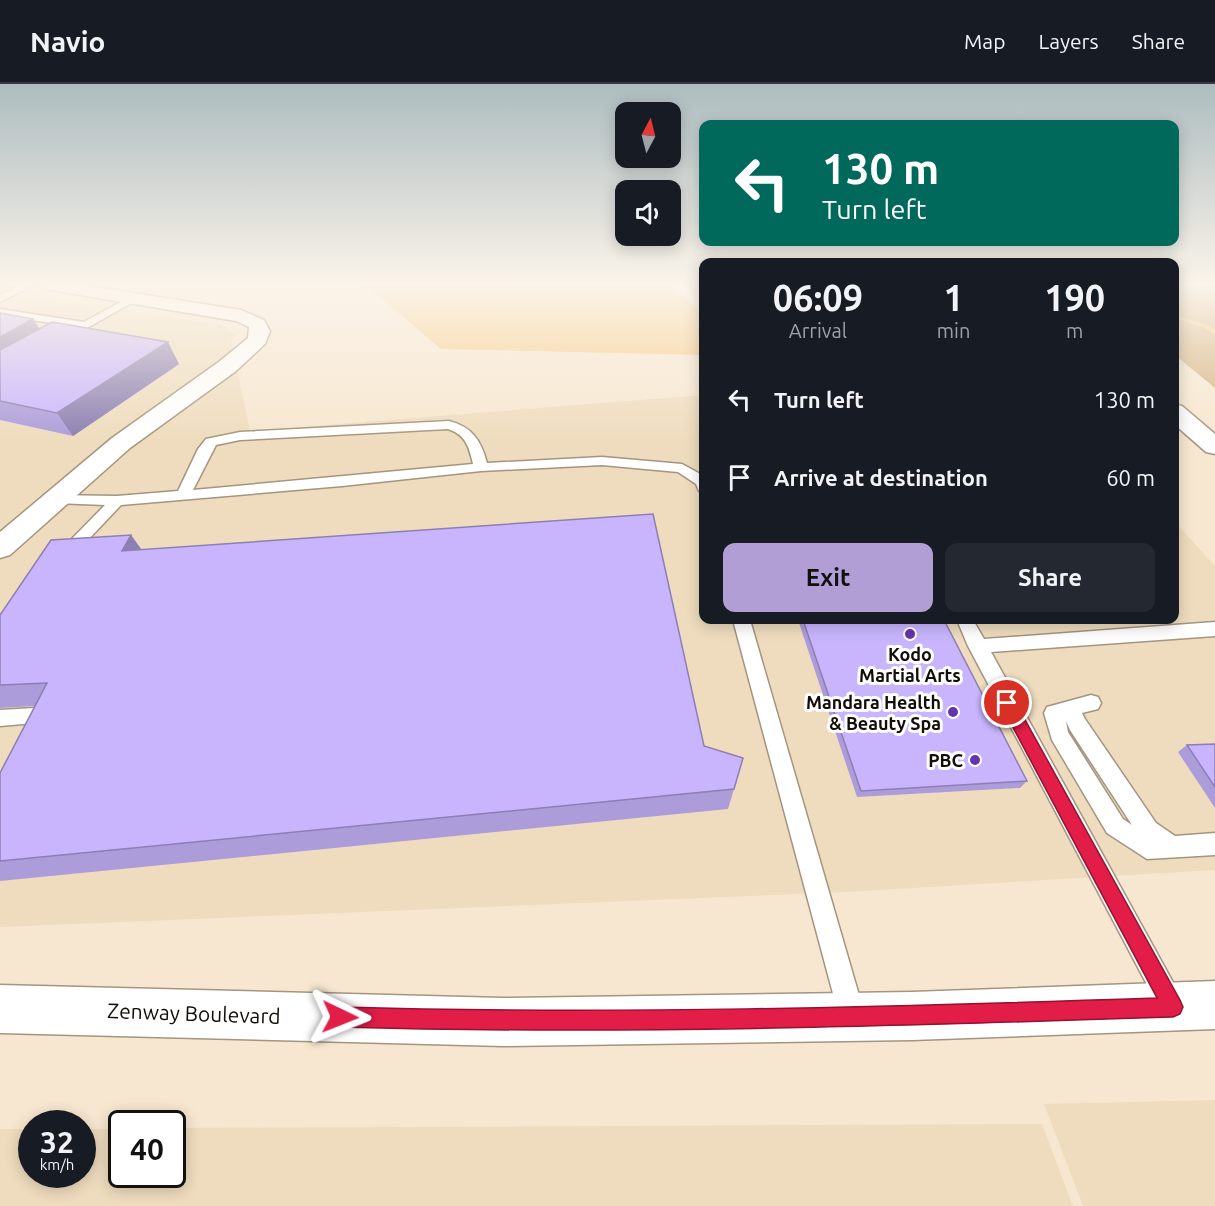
<!DOCTYPE html>
<style>
body{margin:0;font-family:Ubuntu,sans-serif;background:#242831;color:#f1f3f6;height:100vh;display:flex;flex-direction:column;font-size:22px;white-space:nowrap}
*{box-sizing:border-box;margin:0}
p{font-size:20px;color:#9ea1a6}
.icon{flex:none;width:33px;height:33px;fill:none;stroke:currentColor;stroke-width:2;stroke-linecap:round;stroke-linejoin:round}
.map{position:relative;flex:1;overflow:hidden}
.panel{position:absolute;left:699px;top:174px;width:480px;height:366px;display:flex;flex-direction:column;background:#171b24;border-radius:12px;box-shadow:0 3px 15px #0003}
.panel>*{flex:none}
.banner{position:absolute;left:699px;top:36px;width:480px;height:126px;border-radius:12px;box-shadow:0 3px 15px #0003;background:#00695c;color:#fff;overflow:hidden}
.needle{width:39px;rotate:7deg}
.controls{position:absolute;left:615px;top:18px;display:grid;gap:12px}
.controls a{display:grid;place-items:center;width:66px;height:66px;border-radius:12px;background:#171b24;box-shadow:0 3px 15px #0003;font-size:30px}
.speed{position:absolute;left:18px;top:1026px;display:flex;gap:12px;font-size:30px;font-weight:700;text-align:center}
.speed>*{display:grid;place-content:center;width:78px;height:78px;border-radius:50%;background:#171b24;box-shadow:0 3px 15px #0003;line-height:1}
.speed small{font-size:15px;font-weight:400}
.speed .limit{border:3px solid #111;border-radius:9px;background:#fff;color:#111}
.pin{position:absolute;display:grid;place-items:center;width:51px;height:51px;color:#fff;margin:-26px;border:3px solid #fff;border-radius:50%;box-shadow:0 2px 6px #0007}
.me{position:absolute;width:66px;margin:-33px;rotate:92deg;stroke-linejoin:round;filter:drop-shadow(0 0 4px #0008)}
.turn{display:flex;align-items:center;gap:21px;height:126px;padding:0 24px;font-size:27px}
.turn .icon{width:78px;height:78px;stroke-width:2.5}
.turn b{display:block;font-size:42px;line-height:51px}
.eta{display:flex;justify-content:space-evenly;align-items:center;height:102px;text-align:center}
.eta b{font-size:36px;font-weight:700;line-height:42px}
.cta{display:flex;gap:12px;margin-top:auto;padding:12px 24px}
.cta a{flex:1;height:69px;border-radius:12px;background:#b19ed5;color:#111;font-size:24px;font-weight:700;line-height:69px;text-align:center}
.cta a+a{background:#242831;color:#f1f3f6}
ul{padding:0;list-style:none}
li{display:flex;align-items:center;gap:18px;height:78px;padding:0 24px}
li div{flex:1}
li b{display:block;font-size:22px}
li em{font-style:normal}
header{display:flex;align-items:center;gap:36px;box-sizing:border-box;height:84px;padding:0 30px;background:#171b24;border-bottom:2px solid #363941}
header strong{font-size:28px}
nav{display:flex;gap:33px;margin-inline-start:auto;font-size:21px}
.map>svg:first-child{display:block}
.built{fill:#efdcbe}
.green{fill:#d3b17e}
.water{fill:#f6c881}
.lines{fill:none;stroke-linecap:round;stroke-linejoin:round}
.stream{fill:#f6c881;fill-rule:evenodd}
.lane-casing{stroke:#a3957f;stroke-width:3}
.street-casing{stroke:#a3957f;stroke-width:3}
.secondary-casing{stroke:#a3957f;stroke-width:3}
.primary-casing{stroke:#a3957f;stroke-width:3}
.lane{fill:#fff;fill-rule:evenodd}
.street{fill:#fff;fill-rule:evenodd}
.secondary{fill:#fff;fill-rule:evenodd}
.primary{fill:#fff;fill-rule:evenodd}
.wall{fill:#ac9cda}
.shaded-wall{fill:#8c7fb2}
.building{fill:#c8b5fe;stroke:#8c7fb2;stroke-width:1.5}
.route{fill:#e11d48;stroke:#92132f;stroke-width:1.5}
.poi-dot{fill:#6335ac;stroke:#fff;stroke-width:2}
.labels{text-anchor:middle;dominant-baseline:central;stroke-width:6;stroke-linejoin:round;paint-order:stroke}
.poi-label{font-size:18px;font-weight:bold;fill:#120d06;stroke:#fff;text-anchor:end}
.near-street-label{font-size:21px;fill:#120d06;stroke:#fff}
</style>
<header>
<strong>Navio</strong>
<nav><a>Map</a><a>Layers</a><a>Share</a></nav>
</header>
<div class="map">
<svg width="1215" height="1122" viewBox="0 0 1215 1122">
<rect width="100%" height="100%" fill="#f7e7d0"/>
<g class="built">
<path d="M 0,201 L 63,201 L 39,213 L 222,241 L 236,252 L 231,256 L 250,347 L 703,311 L 704,536 L 1174,536 L 1175,438 L 1215,482 L 1215,786 L 846,808 L 0,843 Z"/>
<path d="M 1215,1016 L 1215,1122 L 1083,1122 L 1044,1020 Z"/>
<path d="M 1042,1040 L 1073,1122 L 0,1122 L 0,1045 L 31,1045 L 32,1090 L 82,1090 L 83,1045 L 121,1045 L 122,1090 L 172,1090 L 173,1044 Z"/>
</g>
<path class="green" d="M 1174,201 L 1215,201 L 1215,304 L 1175,271 Z"/>
<path class="water" d="M 347,201 L 670,201 L 703,230 L 703,271 L 441,265 L 369,204 Z"/>
<g class="lines">
<path class="stream" d="M 1174,231 L 1207,241 L 1215,246 L 1215,251 L 1203,243 L 1174,234 Z"/>
<g class="lane-casing">
<g id="lane">
<path d="M 21,201 L 34,201 L 0,218 L 0,211 Z"/>
<path d="M 133,211 L 138,214 L 137,216 L 62,258 L 56,255 L 58,253 L 76,243 L 0,231 L 0,225 L 84,238 Z"/>
<path d="M 449,337 C 472,343 481,356 487,379 L 602,373 L 682,380 L 704,392 L 704,408 L 699,407 L 696,400 L 678,388 L 602,381 L 481,387 L 342,402 L 121,421 L 70,475 L 58,475 L 56,471 L 105,421 L 55,419 L 50,417 L 48,414 L 50,411 L 117,412 L 178,407 L 198,365 L 206,355 L 240,348 ZM 448,345 C 466,351 469,363 473,380 L 193,406 L 216,361 L 240,356 Z"/>
<path d="M 733,536 L 750,536 L 865,932 L 861,941 L 852,945 L 843,941 L 839,932 Z"/>
<path d="M 957,536 L 973,536 L 984,555 L 1215,538 L 1215,552 L 991,568 L 1180,911 L 1184,920 L 1180,929 L 1171,933 L 1162,929 L 968,562 Z"/>
<path d="M 1091,611 L 1098,613 L 1101,619 L 1098,625 L 1082,629 L 1085,635 L 1156,739 L 1175,752 L 1215,749 L 1215,771 L 1147,775 L 1107,749 L 1052,656 L 1044,629 L 1047,623 ZM 1066,637 L 1070,646 L 1132,741 L 1123,735 L 1068,648 Z"/>
<path d="M 52,623 L 59,625 L 62,631 L 59,637 L 0,642 L 0,626 Z"/>
</g>
</g>
<g class="street-casing">
<path id="street" d="M 41,201 L 83,201 L 241,226 L 264,236 L 270,247 L 265,260 L 236,287 L 130,364 L 10,471 L 0,474 L 0,448 L 112,354 L 220,277 L 248,254 L 249,243 L 236,237 L 44,205 Z"/>
</g>
<g class="secondary-casing">
<path id="secondary" d="M 1215,897 L 1215,945 L 912,956 L 503,962 L 0,949 L 0,901 L 503,914 L 912,908 Z"/>
</g>
<g class="primary-casing">
<path id="primary" d="M 1174,320 L 1182,322 L 1215,350 L 1215,370 L 1206,368 L 1174,340 Z"/>
</g>
<use href="#lane" class="lane"/>
<use href="#street" class="street"/>
<use href="#secondary" class="secondary"/>
<use href="#primary" class="primary"/>
</g>
<g class="wall">
<path d="M 0,229 L 33,235 L 40,245 L 179,280 L 73,352 L 0,336 Z"/>
<path d="M 131,451 L 142,466 L 704,662 L 734,705 L 728,725 L 0,797 L 0,689 L 35,622 L 0,624 L 0,531 Z"/>
<path d="M 798,536 L 944,536 L 1027,697 L 1020,704 L 857,713 Z"/>
<path d="M 1215,660 L 1215,724 L 1178,668 L 1187,661 Z"/>
</g>
<g class="shaded-wall">
<path d="M 33,235 L 47,256 L 0,282 L 0,253 Z"/>
<path d="M 168,258 L 179,280 L 73,352 L 57,329 Z"/>
<path d="M 131,451 L 147,474 L 122,467 Z"/>
</g>
<g class="building">
<path d="M 0,229 L 33,235 L 0,253 Z"/>
<path d="M 52,238 L 168,258 L 57,329 L 0,317 L 0,266 Z"/>
<path d="M 653,430 L 704,662 L 743,674 L 734,705 L 0,777 L 0,689 L 47,599 L 0,601 L 0,531 L 51,456 L 131,451 L 122,467 Z"/>
<path d="M 803,536 L 944,536 L 1027,697 L 861,707 Z"/>
<path d="M 1215,660 L 1215,703 L 1187,661 Z"/>
</g>
<linearGradient id="sky" x2="0" y2="1"><stop stop-color="#adbcbf"/><stop offset="0.56" stop-color="#fbf4ea"/><stop offset="1" stop-color="#fbf4ea" stop-opacity="0"/></linearGradient>
<rect width="1215" height="358" fill="url(#sky)"/>
<path class="route" d="M 1007,613 L 1013,614 L 1180,916 L 1183,923 L 1180,930 L 1173,933 C 895,942 618,951 340,943 L 333,940 L 330,933 L 333,926 L 340,923 C 612,931 885,923 1157,914 L 1000,619 L 1002,614 Z"/>
<g class="poi-dot">
<circle cx="910" cy="550" r="6"/>
<circle cx="953" cy="628" r="6"/>
<circle cx="975" cy="676" r="6"/>
</g>
<g class="labels">
<g class="poi-label">
<text x="910" y="570" text-anchor="middle">Kodo<tspan x="910" dy="21">Martial Arts</tspan></text>
<text x="941" y="618">Mandara Health<tspan x="941" dy="21">&amp; Beauty Spa</tspan></text>
<text x="963" y="676">PBC</text>
</g>
<g class="near-street-label">
<text transform="translate(194 929) rotate(2)">Zenway Boulevard</text>
</g>
</g>
</svg>
<div class="controls">
<a><svg class="needle" viewBox="-14 -14 28 28"><path d="M0-13l5 13h-10z" fill="#e53935"/><path d="M0 13l5-13h-10z" fill="#9ea1a6"/></svg></a>
<a><svg class="icon" aria-label="sound" viewBox="0 0 24 24"><path d="M4 9h4l5-4v14l-5-4H4zM17 9q2 3 0 6"/></svg></a>
</div>
<div class="speed"><div>32<small>km/h</small></div><div class="limit">40</div></div>
<div class="pin" style="left:1007px;top:619px;background:#d93025"><svg class="icon" aria-label="arrive" viewBox="0 0 24 24"><path d="M6 21V4h12l-3 4 3 4H6"/></svg></div>
<svg class="me" style="left:340px;top:933px" viewBox="-20 -20 40 40"><path d="M0-17L14 15 0 8-14 15z" fill="#e11d48" stroke="#fff" stroke-width="4"/></svg>
<div class="banner">
<div class="turn"><svg class="icon" aria-label="left" viewBox="0 0 24 24"><path d="M17 20v-9H6M10 6l-5 5 5 5"/></svg><div><b>130 m</b>Turn left</div></div>
</div>
<section class="panel">
<div class="eta">
<div><b>06:09</b><p>Arrival</p></div>
<div><b>1</b><p>min</p></div>
<div><b>190</b><p>m</p></div>
</div>
<ul>
<li><svg class="icon" aria-label="left" viewBox="0 0 24 24"><path d="M17 20v-9H6M10 6l-5 5 5 5"/></svg><div><b>Turn left</b></div><em>130 m</em></li>
<li><svg class="icon" aria-label="arrive" viewBox="0 0 24 24"><path d="M6 21V4h12l-3 4 3 4H6"/></svg><div><b>Arrive at destination</b></div><em>60 m</em></li>
</ul>
<div class="cta"><a>Exit</a><a>Share</a></div>
</section>
</div>
